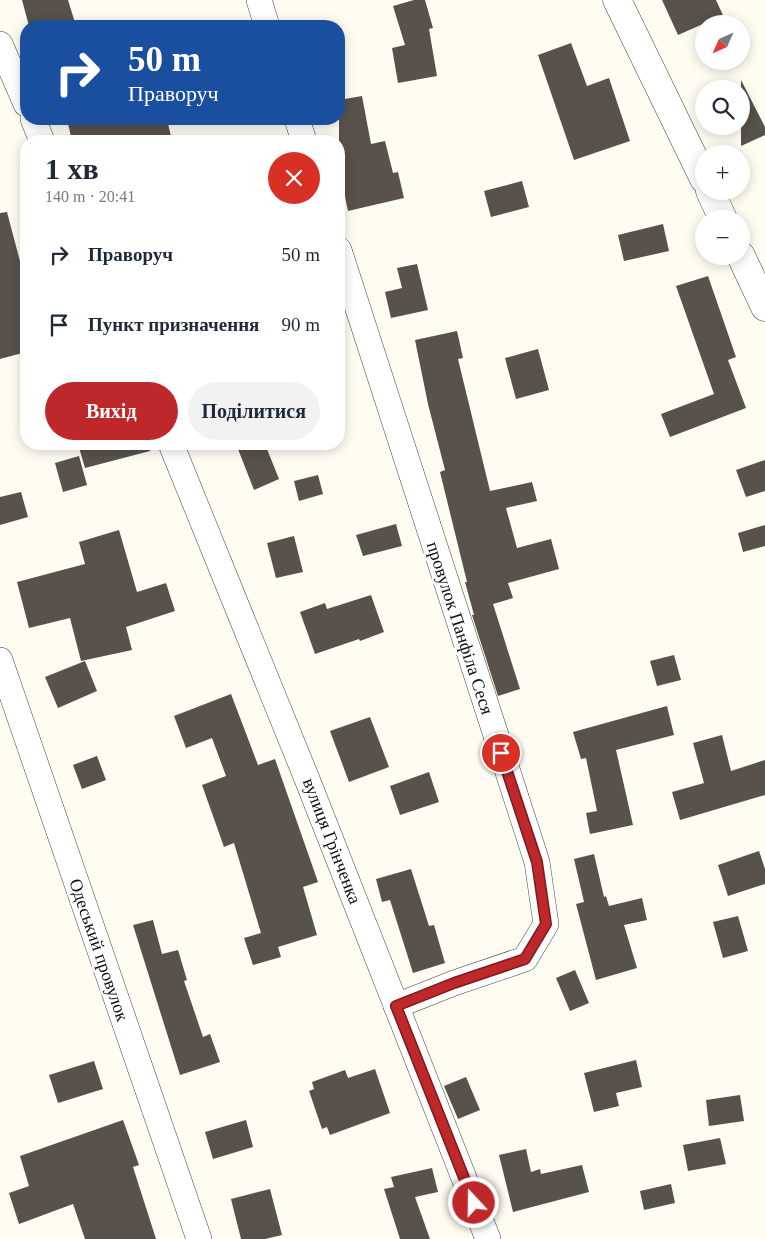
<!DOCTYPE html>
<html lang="uk">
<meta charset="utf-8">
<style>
body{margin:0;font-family:Georgia,serif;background:#f2f2f3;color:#1f2937;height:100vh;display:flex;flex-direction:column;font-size:19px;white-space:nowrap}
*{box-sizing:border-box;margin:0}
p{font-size:16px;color:#747a83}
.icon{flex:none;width:28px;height:28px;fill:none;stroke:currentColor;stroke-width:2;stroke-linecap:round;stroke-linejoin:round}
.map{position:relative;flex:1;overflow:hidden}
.drawer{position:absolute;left:20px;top:135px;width:325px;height:315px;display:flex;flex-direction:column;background:#fff;border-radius:20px;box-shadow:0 2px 12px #0003}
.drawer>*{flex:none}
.hud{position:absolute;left:20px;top:20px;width:325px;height:105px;border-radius:20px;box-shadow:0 2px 12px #0003;background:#1a4fa0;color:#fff;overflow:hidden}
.needle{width:32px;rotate:225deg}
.tools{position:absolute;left:695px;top:15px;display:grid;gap:10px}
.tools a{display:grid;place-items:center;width:55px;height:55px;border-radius:50%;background:#fff;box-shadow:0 2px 12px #0003;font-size:25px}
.pin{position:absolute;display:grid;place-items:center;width:42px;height:42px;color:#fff;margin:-21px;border:2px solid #fff;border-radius:50%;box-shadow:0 1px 5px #0007}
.me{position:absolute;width:55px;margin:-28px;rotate:339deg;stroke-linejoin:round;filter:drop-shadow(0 0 4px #0008)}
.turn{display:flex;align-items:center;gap:18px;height:105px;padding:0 25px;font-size:22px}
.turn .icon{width:65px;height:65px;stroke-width:2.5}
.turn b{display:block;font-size:35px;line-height:42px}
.round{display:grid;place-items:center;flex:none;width:52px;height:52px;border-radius:26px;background:#f2f2f3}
.head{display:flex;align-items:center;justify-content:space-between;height:85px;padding:0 25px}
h1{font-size:30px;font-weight:600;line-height:38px}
.primary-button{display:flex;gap:10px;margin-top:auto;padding:10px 25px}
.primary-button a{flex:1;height:58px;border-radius:30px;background:#be282b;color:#fff;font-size:20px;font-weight:600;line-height:58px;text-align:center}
.primary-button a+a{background:#f2f2f3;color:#1f2937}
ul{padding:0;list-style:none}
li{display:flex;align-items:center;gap:15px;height:70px;padding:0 25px}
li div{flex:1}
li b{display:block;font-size:19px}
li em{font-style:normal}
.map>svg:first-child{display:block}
.building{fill:#58514c}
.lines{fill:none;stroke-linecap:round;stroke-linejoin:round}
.minor-casing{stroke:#424242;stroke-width:26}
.tertiary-casing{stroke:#424242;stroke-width:29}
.minor{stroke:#fff;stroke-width:25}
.tertiary{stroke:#fff;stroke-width:28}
.route-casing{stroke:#7c1a1c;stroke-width:12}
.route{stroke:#be282b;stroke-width:9}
.labels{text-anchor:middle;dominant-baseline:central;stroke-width:5;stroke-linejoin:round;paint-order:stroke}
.street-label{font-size:18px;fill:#0f0f0f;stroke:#fff}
</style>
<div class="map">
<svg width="765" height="1239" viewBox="0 0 765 1239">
<rect width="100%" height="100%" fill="#fffdf2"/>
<g class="building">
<path d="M 22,0 L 68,0 L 76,26 L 29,26 Z"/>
<path d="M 414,0 L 425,0 L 433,28 L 429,29 L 437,76 L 398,83 L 392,48 L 405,45 L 393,6 Z"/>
<path d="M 662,0 L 716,0 L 727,24 L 703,24 L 678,35 Z"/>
<path d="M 571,43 L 587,86 L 609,78 L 630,141 L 574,160 L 538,55 Z"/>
<path d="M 741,80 L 765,127 L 765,135 L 741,146 Z"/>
<path d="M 362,96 L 371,144 L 385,141 L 393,173 L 398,172 L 404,198 L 348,211 L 339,167 L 339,100 Z"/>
<path d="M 67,119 L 167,119 L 172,141 L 72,141 Z"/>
<path d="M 522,181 L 529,207 L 491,217 L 484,191 Z"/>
<path d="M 7,212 L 26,284 L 26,352 L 0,359 L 0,213 Z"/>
<path d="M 663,224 L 669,251 L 624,261 L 618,235 Z"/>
<path d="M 417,264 L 428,310 L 391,318 L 385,292 L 402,288 L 397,268 Z"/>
<path d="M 708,276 L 736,357 L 728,360 L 746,408 L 670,437 L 661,414 L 714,394 L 676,286 Z"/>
<path d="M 457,331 L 463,358 L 458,359 L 490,491 L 532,482 L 537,501 L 506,508 L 517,548 L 551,539 L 559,569 L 508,583 L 513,598 L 493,604 L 520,689 L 498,696 L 472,615 L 474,615 L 465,582 L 467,582 L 440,472 L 445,470 L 428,404 L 415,340 Z"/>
<path d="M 538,349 L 549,390 L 516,399 L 505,358 Z"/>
<path d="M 78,444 L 149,444 L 150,451 L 85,468 Z"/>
<path d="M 236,444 L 265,444 L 279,479 L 254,490 Z"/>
<path d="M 79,456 L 87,485 L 63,492 L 55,463 Z"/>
<path d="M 765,460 L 765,491 L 746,497 L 736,470 Z"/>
<path d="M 318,475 L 323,494 L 299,501 L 294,481 Z"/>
<path d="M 21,492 L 28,517 L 0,525 L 0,497 Z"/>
<path d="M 396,524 L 402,546 L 363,556 L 356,535 Z"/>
<path d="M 765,525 L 765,546 L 743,552 L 738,533 Z"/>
<path d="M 119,530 L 137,592 L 166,583 L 175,611 L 126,627 L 132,650 L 81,661 L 70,618 L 29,628 L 17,582 L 85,564 L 79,542 Z"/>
<path d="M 294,536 L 303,572 L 276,578 L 267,543 Z"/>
<path d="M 371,595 L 384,632 L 360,641 L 359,639 L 315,654 L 300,612 L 325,603 L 327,609 Z"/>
<path d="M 674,655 L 681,680 L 657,686 L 650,661 Z"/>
<path d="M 85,661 L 97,691 L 58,708 L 45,677 Z"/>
<path d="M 231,694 L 258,765 L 275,759 L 318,882 L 303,887 L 317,935 L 278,947 L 281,957 L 253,965 L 244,938 L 261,933 L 234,843 L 224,847 L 202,785 L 226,776 L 212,738 L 186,748 L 174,716 Z"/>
<path d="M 667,706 L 674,735 L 616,750 L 633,825 L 590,834 L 586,813 L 597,811 L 586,758 L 581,759 L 573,732 Z"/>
<path d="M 370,717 L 389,767 L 349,782 L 330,731 Z"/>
<path d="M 722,735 L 731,771 L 765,760 L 765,795 L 680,820 L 672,792 L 704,783 L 693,743 Z"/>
<path d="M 97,756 L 106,780 L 82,789 L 73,765 Z"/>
<path d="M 429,772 L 439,802 L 400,815 L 390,786 Z"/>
<path d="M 759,851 L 765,869 L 765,884 L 728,896 L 718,865 Z"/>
<path d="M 594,854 L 604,897 L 606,896 L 609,906 L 642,898 L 647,920 L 624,925 L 637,968 L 596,980 L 576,904 L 584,902 L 574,859 Z"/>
<path d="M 411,869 L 429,926 L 434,925 L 445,963 L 413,973 L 390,900 L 382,902 L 376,879 Z"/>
<path d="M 738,916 L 748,951 L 723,958 L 713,922 Z"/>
<path d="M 153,920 L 162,954 L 178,950 L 187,980 L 184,981 L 203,1037 L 210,1034 L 220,1062 L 180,1075 L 133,925 Z"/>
<path d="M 575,970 L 589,1003 L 570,1011 L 556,978 Z"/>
<path d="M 636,1060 L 642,1087 L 616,1093 L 619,1106 L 594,1112 L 584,1073 Z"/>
<path d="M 94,1061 L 103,1089 L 58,1103 L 49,1075 Z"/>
<path d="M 375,1069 L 390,1113 L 330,1135 L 327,1127 L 322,1129 L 309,1091 L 314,1089 L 312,1082 L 345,1070 L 348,1078 Z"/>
<path d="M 466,1077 L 480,1110 L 458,1119 L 444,1086 Z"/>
<path d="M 740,1095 L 744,1121 L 709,1126 L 706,1100 Z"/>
<path d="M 123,1120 L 139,1165 L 133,1167 L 156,1239 L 85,1239 L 73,1204 L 19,1224 L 9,1193 L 29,1186 L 20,1156 Z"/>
<path d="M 246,1120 L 253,1147 L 213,1159 L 205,1132 Z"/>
<path d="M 720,1138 L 726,1164 L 688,1171 L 683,1145 Z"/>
<path d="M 526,1149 L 531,1172 L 540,1169 L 541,1174 L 582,1165 L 589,1192 L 513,1212 L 499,1155 Z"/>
<path d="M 432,1168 L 438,1192 L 415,1197 L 430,1239 L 400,1239 L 384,1189 L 394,1187 L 391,1177 Z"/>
<path d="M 671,1184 L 675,1203 L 644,1210 L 640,1191 Z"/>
<path d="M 270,1189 L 282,1235 L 265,1239 L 241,1239 L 231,1199 Z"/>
</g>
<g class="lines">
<g class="minor-casing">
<g id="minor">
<path d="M 259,0 L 267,26"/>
<path d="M 0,44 L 26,104"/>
<path d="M 33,119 L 42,141"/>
<path d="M 297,119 L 304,141"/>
<path d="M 339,250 L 537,862 L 546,924 L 525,959 L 454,983 L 396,1006"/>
<path d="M 171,444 L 307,779 L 488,1239"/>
<path d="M 0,660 L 199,1239"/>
</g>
</g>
<g class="tertiary-casing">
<g id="tertiary">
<path d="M 617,0 L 704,179"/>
<path d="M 710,191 L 723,219"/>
<path d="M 741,256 L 765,307"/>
</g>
</g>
<use href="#minor" class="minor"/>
<use href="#tertiary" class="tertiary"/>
</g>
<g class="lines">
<g class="route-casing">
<path id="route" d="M 474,1203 L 396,1006 L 454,983 L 525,959 L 546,924 L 537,862 L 501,753"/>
</g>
<use href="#route" class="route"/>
</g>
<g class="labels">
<g class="street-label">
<text transform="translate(460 628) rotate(72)">провулок Панфіла Сеся</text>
<text transform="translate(332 841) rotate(69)">вулиця Грінченка</text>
<text transform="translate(99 950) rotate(71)">Одеський провулок</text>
</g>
</g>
</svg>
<div class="tools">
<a><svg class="needle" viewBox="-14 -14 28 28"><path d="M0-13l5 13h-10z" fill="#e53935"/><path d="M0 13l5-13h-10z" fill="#747a83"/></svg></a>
<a><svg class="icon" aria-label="search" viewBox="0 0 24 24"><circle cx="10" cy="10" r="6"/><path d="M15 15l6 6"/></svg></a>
<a>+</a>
<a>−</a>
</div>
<div class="pin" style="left:501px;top:753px;background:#d93025"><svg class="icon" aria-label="arrive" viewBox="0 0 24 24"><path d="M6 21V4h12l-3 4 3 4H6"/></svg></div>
<svg class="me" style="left:474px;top:1203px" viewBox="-20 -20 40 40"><circle r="17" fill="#be282b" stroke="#fff" stroke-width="3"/><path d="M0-11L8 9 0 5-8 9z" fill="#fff"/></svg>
<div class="hud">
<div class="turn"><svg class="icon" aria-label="right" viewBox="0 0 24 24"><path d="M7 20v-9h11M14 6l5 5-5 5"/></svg><div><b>50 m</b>Праворуч</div></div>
</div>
<section class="drawer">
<div class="head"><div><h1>1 хв</h1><p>140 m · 20:41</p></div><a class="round" style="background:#d93025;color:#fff"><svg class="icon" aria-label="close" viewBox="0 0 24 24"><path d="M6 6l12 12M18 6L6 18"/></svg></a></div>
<ul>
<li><svg class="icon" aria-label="right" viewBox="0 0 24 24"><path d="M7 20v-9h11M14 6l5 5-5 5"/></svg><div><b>Праворуч</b></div><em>50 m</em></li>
<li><svg class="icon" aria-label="arrive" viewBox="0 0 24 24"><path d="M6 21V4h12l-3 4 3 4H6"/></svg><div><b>Пункт призначення</b></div><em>90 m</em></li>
</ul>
<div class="primary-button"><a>Вихід</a><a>Поділитися</a></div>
</section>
</div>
